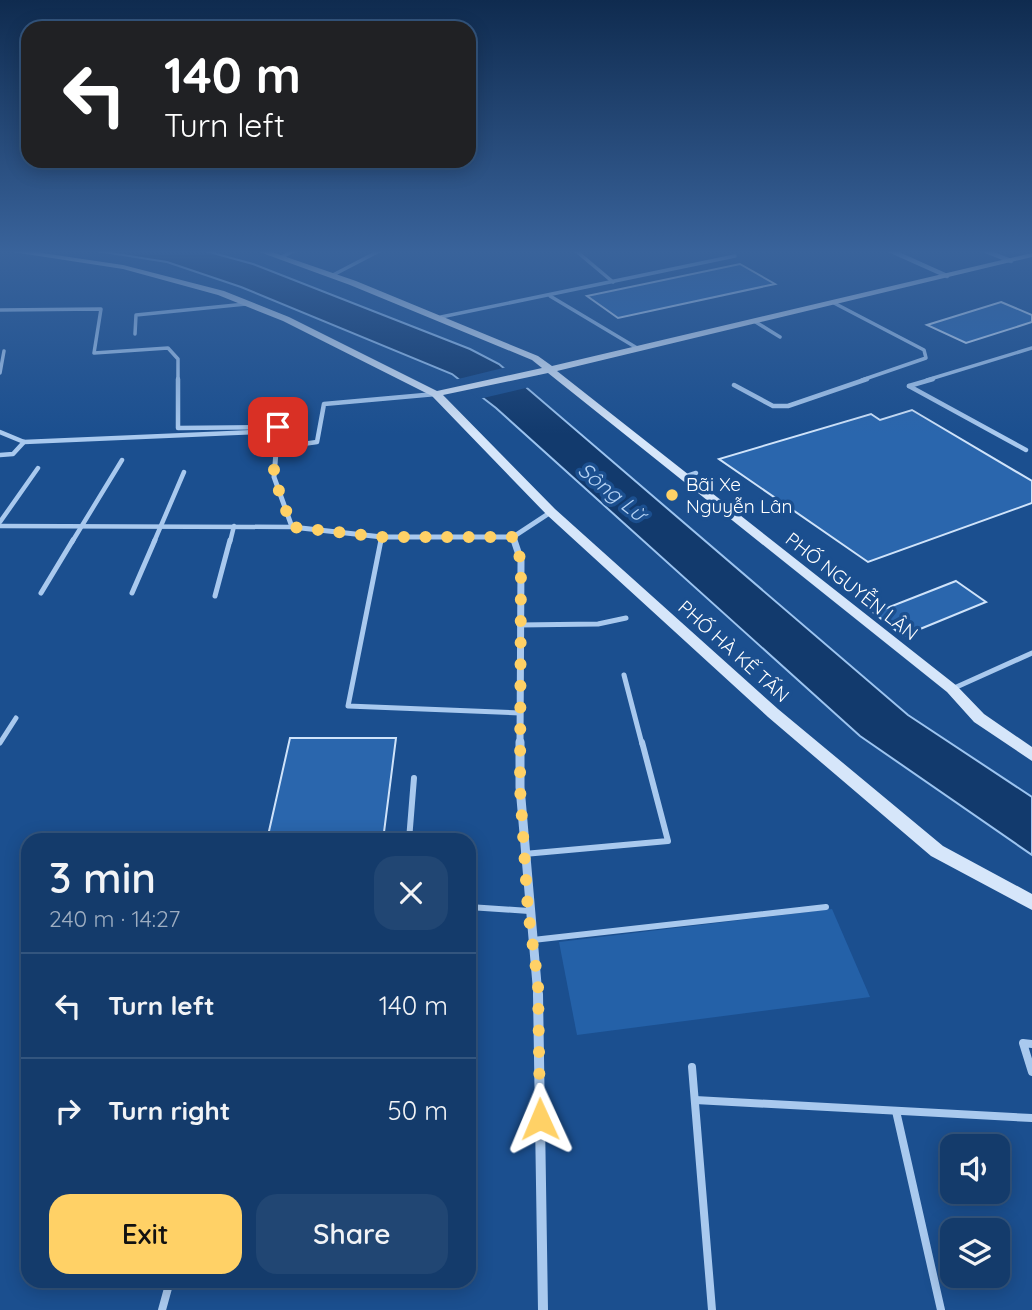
<!DOCTYPE html>
<meta charset="utf-8">
<style>
body{margin:0;font-family:Quicksand,sans-serif;background:#214673;color:#f1f3f6;height:100vh;display:flex;flex-direction:column;font-size:26px;white-space:nowrap}
*{box-sizing:border-box;margin:0}
p{font-size:23px;color:#9dadc1}
.icon{flex:none;width:38px;height:38px;fill:none;stroke:currentColor;stroke-width:2;stroke-linecap:round;stroke-linejoin:round}
.map{position:relative;flex:1;overflow:hidden}
.panel{position:absolute;left:21px;top:833px;width:455px;height:455px;display:flex;flex-direction:column;background:#143b6b;border-radius:21px;box-shadow:0 4px 18px #0003,0 0 0 2px #33557e}
.panel>*{flex:none}
.hud{position:absolute;left:21px;top:21px;width:455px;height:147px;border-radius:21px;box-shadow:0 4px 18px #0003,0 0 0 2px #33557e;background:#202124;color:#fff;overflow:hidden}
.tools{position:absolute;left:940px;top:1134px;display:grid;gap:14px}
.tools a{display:grid;place-items:center;width:70px;height:70px;border-radius:14px;background:#143b6b;box-shadow:0 4px 18px #0003,0 0 0 2px #33557e;font-size:35px}
.pin{position:absolute;display:grid;place-items:center;width:60px;height:60px;color:#fff;margin:-30px;border-radius:14px;box-shadow:0 4px 10px #0006}
.me{position:absolute;width:77px;margin:-38px;rotate:359deg;stroke-linejoin:round;filter:drop-shadow(0 0 5px #0008)}
.turn{display:flex;align-items:center;gap:24px;height:147px;padding:0 28px;font-size:32px}
.turn .icon{width:91px;height:91px;stroke-width:2.5}
.turn b{display:block;font-size:49px;line-height:60px}
.round{display:grid;place-items:center;flex:none;width:74px;height:74px;border-radius:21px;background:#214673}
.head{display:flex;align-items:center;justify-content:space-between;height:119px;padding:0 28px}
h1{font-size:42px;font-weight:600;line-height:52px}
.action{display:flex;gap:14px;margin-top:auto;padding:14px 28px}
.action a{flex:1;height:80px;border-radius:21px;background:#ffd166;color:#111;font-size:28px;font-weight:600;line-height:80px;text-align:center}
.action a+a{background:#214673;color:#f1f3f6}
ul{padding:0;list-style:none}
li{display:flex;align-items:center;gap:21px;height:105px;padding:0 28px;border-top:2px solid #33557e}
li div{flex:1}
li b{display:block;font-size:26px}
li em{font-style:normal}
.map>svg:first-child{display:block}
.green{fill:#2461a8}
.water{fill:#123a6d;stroke:#9cc4f0;stroke-width:2}
.pier{fill:#1b4f8f}
.building{fill:#2a66ad;stroke:#cfe3fa;stroke-width:2}
.lines{fill:none;stroke-linecap:round;stroke-linejoin:round}
.lane-far4{stroke:#a9c9ee;stroke-width:3.5}
.lane-far3{stroke:#a9c9ee;stroke-width:4.5}
.lane-far2{stroke:#a9c9ee;stroke-width:5}
.lane-far1{stroke:#a9c9ee;stroke-width:6}
.lane{stroke:#a9c9ee;stroke-width:8}
.street-far4{stroke:#a9c9ee;stroke-width:4.5}
.street-far3{stroke:#a9c9ee;stroke-width:5}
.street-far2{stroke:#a9c9ee;stroke-width:7}
.street-far1{stroke:#a9c9ee;stroke-width:9}
.street{stroke:#a9c9ee;stroke-width:10}
.secondary{fill:#d6e6fa;fill-rule:evenodd}
.route{stroke:#ffd166;stroke-width:12;stroke-dasharray:0 21.6}
.poi-dot{fill:#ffd166;stroke:#1b4f8f;stroke-width:2.5}
.labels{text-anchor:middle;dominant-baseline:central;stroke-width:7;stroke-linejoin:round;paint-order:stroke}
.poi-label{font-size:19px;fill:#fff;stroke:#1b4f8f;text-anchor:start}
.street-label{font-size:19px;fill:#fff;stroke:#1b4f8f}
.water-label{font-size:21px;font-style:italic;fill:#b5d3f5;stroke:#1b4f8f}
</style>
<div class="map">
<svg width="1032" height="1310" viewBox="0 0 1032 1310">
<rect width="100%" height="100%" fill="#1b4f8f"/>
<path class="green" d="M 832,909 L 870,997 L 577,1035 L 559,942 Z"/>
<path class="water" d="M 91,250 L 202,250 L 253,264 L 470,349 L 499,364 L 908,715 L 1032,797 L 1032,855 L 860,736 L 496,408 L 452,374 L 241,287 L 167,262 Z"/>
<path class="pier" d="M 507,367 L 530,387 L 479,399 L 454,380 Z"/>
<g class="building">
<path d="M 740,264 L 775,284 L 618,318 L 587,296 Z"/>
<path d="M 1001,302 L 1032,315 L 1032,322 L 966,343 L 927,325 Z"/>
<path d="M 912,410 L 1032,481 L 1032,503 L 868,562 L 719,459 L 871,414 L 880,420 Z"/>
<path d="M 956,581 L 986,602 L 903,636 L 874,613 Z"/>
<path d="M 290,738 L 396,738 L 383,840 L 267,840 Z"/>
</g>
<g class="lines">
<g class="lane-far4">
<path d="M 575,250 L 613,282"/>
<path d="M 282,257 L 295,250"/>
<path d="M 333,275 L 381,250"/>
<path d="M 550,296 L 637,348"/>
<path d="M 834,303 L 924,350 L 926,358 L 862,380"/>
<path d="M 0,310 L 101,309 L 94,353 L 168,348 L 178,359 L 178,380"/>
<path d="M 441,317 L 735,256"/>
<path d="M 754,321 L 780,337"/>
<path d="M 135,334 L 136,315 L 246,304"/>
<path d="M 0,373 L 4,351"/>
<path d="M 927,380 L 1032,348"/>
</g>
<g class="lane-far3">
<path d="M 178,379 L 178,428 L 278,427"/>
<path d="M 734,385 L 773,406 L 788,406 L 867,379"/>
<path d="M 909,386 L 1026,450"/>
<path d="M 909,386 L 933,379"/>
<path d="M 0,432 L 24,442 L 278,431"/>
<path d="M 274,448 L 317,442 L 324,404 L 436,394"/>
<path d="M 0,455 L 13,454 L 24,442"/>
<path d="M 684,477 L 696,473"/>
<path d="M 0,522 L 38,468"/>
<path d="M 0,526 L 292,527"/>
<path d="M 72,542 L 122,460"/>
<path d="M 154,542 L 184,472"/>
<path d="M 230,542 L 234,526"/>
<path d="M 381,542 L 382,537"/>
</g>
<g class="lane-far2">
<path d="M 381,540 L 348,706 L 520,713"/>
<path d="M 41,593 L 73,540"/>
<path d="M 132,593 L 155,540"/>
<path d="M 215,596 L 230,540"/>
<path d="M 519,625 L 598,624 L 626,618"/>
<path d="M 624,675 L 642,744"/>
<path d="M 952,689 L 1032,653"/>
<path d="M 0,743 L 16,718"/>
</g>
<g class="lane-far1">
<path d="M 409,840 L 414,778"/>
<path d="M 524,854 L 668,841 L 642,742"/>
<path d="M 469,907 L 529,911"/>
<path d="M 533,940 L 826,907"/>
</g>
<g class="lane">
<path d="M 1032,1044 L 1023,1043 L 1032,1072"/>
<path d="M 692,1067 L 712,1310"/>
<path d="M 695,1100 L 1032,1118"/>
<path d="M 896,1111 L 941,1310"/>
<path d="M 162,1310 L 170,1281"/>
</g>
<g class="street-far4">
<path d="M 889,250 L 947,276"/>
<path d="M 983,250 L 1011,261"/>
</g>
<g class="street-far3">
<path d="M 278,427 L 274,477 L 292,527 L 382,537 L 513,537 L 551,512"/>
<path d="M 513,537 L 515,542"/>
</g>
<path class="street-far2" d="M 514,540 L 521,561 L 520,744"/>
<path class="street-far1" d="M 520,742 L 520,787 L 538,996"/>
<path class="street" d="M 538,994 L 543,1310"/>
<path class="secondary" d="M 0,250 L 22,250 L 123,265 L 224,291 L 289,317 L 437,391 L 542,368 L 532,360 L 350,285 L 254,250 L 266,250 L 356,281 L 538,356 L 552,366 L 1032,253 L 1032,257 L 557,371 L 957,686 L 984,714 L 1032,747 L 1032,761 L 974,722 L 947,692 L 548,373 L 443,395 L 555,509 L 778,709 L 943,846 L 1032,894 L 1032,910 L 931,856 L 768,717 L 547,515 L 432,396 L 283,321 L 218,295 L 123,269 Z"/>
</g>
<linearGradient id="sky" x2="0" y2="1"><stop stop-color="#0f2b4f"/><stop offset="0.58" stop-color="#39639b"/><stop offset="1" stop-color="#39639b" stop-opacity="0"/></linearGradient>
<rect width="1032" height="434" fill="url(#sky)"/>
<g class="lines">
<path class="route" d="M 278,427 L 274,448 L 274,477 L 292,527 L 382,537 L 513,537 L 521,561 L 520,788 L 528,911 L 538,983 L 540,1119"/>
</g>
<circle class="poi-dot" cx="672" cy="495" r="7"/>
<g class="labels">
<g class="poi-label">
<text x="686" y="484">Bãi Xe<tspan x="686" dy="22">Nguyễn Lân</tspan></text>
</g>
<g class="street-label">
<text transform="translate(852 586) rotate(38)">PHỐ NGUYỄN LÂN</text>
<text transform="translate(734 651) rotate(42)">PHỐ HÀ KẾ TẤN</text>
</g>
<g class="water-label">
<text transform="translate(612 491) rotate(39)">Sông Lừ</text>
</g>
</g>
</svg>
<div class="tools">
<a><svg class="icon" aria-label="sound" viewBox="0 0 24 24"><path d="M4 9h4l5-4v14l-5-4H4zM17 9q2 3 0 6"/></svg></a>
<a><svg class="icon" aria-label="layers" viewBox="0 0 24 24"><path d="M12 4l9 5-9 5-9-5zM3 14l9 5 9-5"/></svg></a>
</div>
<div class="pin" style="left:278px;top:427px;background:#d93025"><svg class="icon" aria-label="arrive" viewBox="0 0 24 24"><path d="M6 21V4h12l-3 4 3 4H6"/></svg></div>
<svg class="me" style="left:540px;top:1119px" viewBox="-20 -20 40 40"><path d="M0-17L14 15 0 8-14 15z" fill="#ffd166" stroke="#fff" stroke-width="4"/></svg>
<div class="hud">
<div class="turn"><svg class="icon" aria-label="left" viewBox="0 0 24 24"><path d="M17 20v-9H6M10 6l-5 5 5 5"/></svg><div><b>140 m</b>Turn left</div></div>
</div>
<section class="panel">
<div class="head"><div><h1>3 min</h1><p>240 m · 14:27</p></div><a class="round"><svg class="icon" aria-label="close" viewBox="0 0 24 24"><path d="M6 6l12 12M18 6L6 18"/></svg></a></div>
<ul>
<li><svg class="icon" aria-label="left" viewBox="0 0 24 24"><path d="M17 20v-9H6M10 6l-5 5 5 5"/></svg><div><b>Turn left</b></div><em>140 m</em></li>
<li><svg class="icon" aria-label="right" viewBox="0 0 24 24"><path d="M7 20v-9h11M14 6l5 5-5 5"/></svg><div><b>Turn right</b></div><em>50 m</em></li>
</ul>
<div class="action"><a>Exit</a><a>Share</a></div>
</section>
</div>
